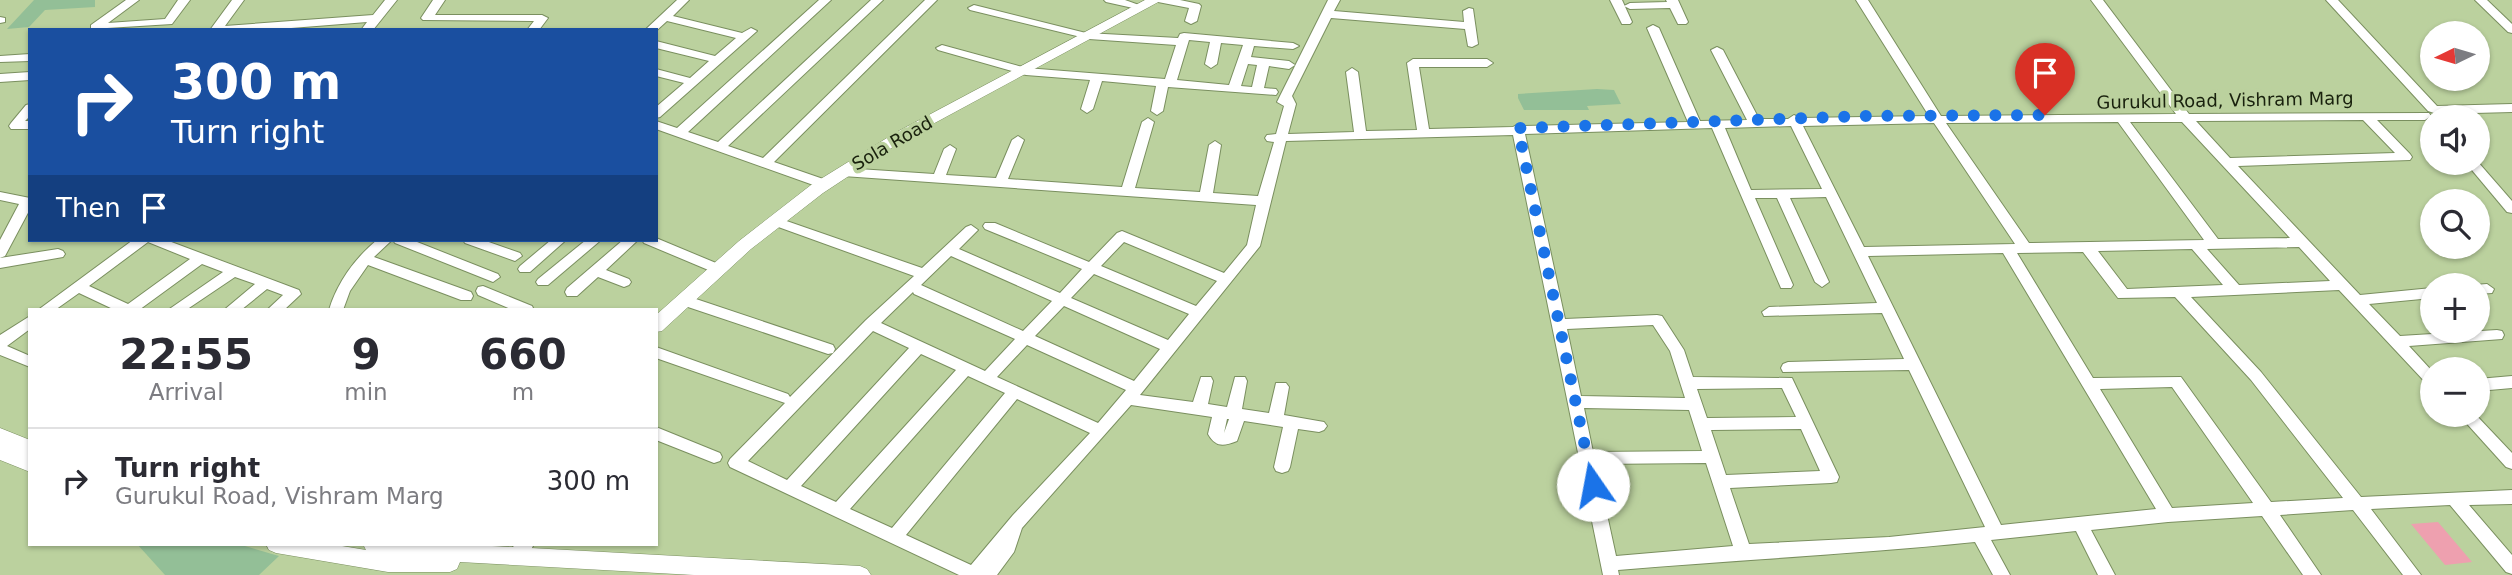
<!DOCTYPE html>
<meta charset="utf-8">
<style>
body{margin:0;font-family:"DejaVu Sans",sans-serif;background:#f7f7f7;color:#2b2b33;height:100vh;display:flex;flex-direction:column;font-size:26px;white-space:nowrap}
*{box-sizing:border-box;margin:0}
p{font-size:23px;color:#7c7c81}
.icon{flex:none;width:38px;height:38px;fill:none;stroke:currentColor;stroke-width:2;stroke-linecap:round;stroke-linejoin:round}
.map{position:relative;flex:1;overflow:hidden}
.panel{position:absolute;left:28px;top:308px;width:630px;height:238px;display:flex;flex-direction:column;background:#fff;border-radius:0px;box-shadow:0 2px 5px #0004}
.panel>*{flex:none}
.banner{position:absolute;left:28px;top:28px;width:630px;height:214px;border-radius:0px;box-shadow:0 2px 5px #0004;background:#1a4fa0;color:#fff;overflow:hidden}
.needle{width:46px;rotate:265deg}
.buttons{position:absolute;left:2420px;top:21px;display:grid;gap:14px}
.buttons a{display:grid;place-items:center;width:70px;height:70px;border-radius:50%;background:#fff;box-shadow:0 2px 5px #0004;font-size:35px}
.pin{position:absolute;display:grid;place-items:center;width:60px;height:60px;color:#fff;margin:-72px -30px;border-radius:50% 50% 50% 0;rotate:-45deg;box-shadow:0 0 7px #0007}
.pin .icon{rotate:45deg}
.me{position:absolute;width:77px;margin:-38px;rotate:348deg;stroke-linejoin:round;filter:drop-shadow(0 0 5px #0008)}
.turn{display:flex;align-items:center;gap:24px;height:147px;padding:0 28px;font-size:32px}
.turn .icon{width:91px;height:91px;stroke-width:2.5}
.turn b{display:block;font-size:49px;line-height:60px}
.then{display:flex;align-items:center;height:66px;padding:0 28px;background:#0003;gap:14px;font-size:26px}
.eta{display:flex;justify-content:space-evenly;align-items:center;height:119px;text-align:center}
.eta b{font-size:42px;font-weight:800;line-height:49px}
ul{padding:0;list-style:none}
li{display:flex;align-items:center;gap:21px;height:105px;padding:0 28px;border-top:2px solid #e1e1e2}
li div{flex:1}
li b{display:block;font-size:26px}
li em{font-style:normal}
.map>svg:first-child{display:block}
.green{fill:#eea0af}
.building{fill:#93bf97}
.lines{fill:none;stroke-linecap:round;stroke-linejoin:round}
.minor-casing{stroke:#7a8f5f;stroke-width:2}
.major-casing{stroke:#7a8f5f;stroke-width:1}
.minor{fill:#fff;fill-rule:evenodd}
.major{fill:#fff;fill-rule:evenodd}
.route{stroke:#1a73e8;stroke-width:12;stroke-dasharray:0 21.6}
.labels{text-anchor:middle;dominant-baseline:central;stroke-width:7;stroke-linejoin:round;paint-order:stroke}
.street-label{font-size:18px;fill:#19210d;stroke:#bbd19e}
</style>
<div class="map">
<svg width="2512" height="575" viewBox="0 0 2512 575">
<rect width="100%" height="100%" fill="#bbd19e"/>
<path class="green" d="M 2438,522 L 2472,562 L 2445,565 L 2411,524 Z"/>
<g class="building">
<path d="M 34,0 L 95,0 L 95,7 L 45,10 L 29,27 L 7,29 Z"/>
<path d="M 1597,89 L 1614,90 L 1621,104 L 1587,106 L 1589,110 L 1524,110 L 1518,98 L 1518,94 Z"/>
<path d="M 137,544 L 238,544 L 279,556 L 259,575 L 165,575 Z"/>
</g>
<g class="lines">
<g class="minor-casing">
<g id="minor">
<path d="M 126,0 L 139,0 L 108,23 L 165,19 L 178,0 L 190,0 L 172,24 L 91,29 L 91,25 Z"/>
<path d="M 232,0 L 244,0 L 225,26 L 373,15 L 385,0 L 397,0 L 373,30 L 361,30 L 367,22 L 266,30 L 210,30 Z"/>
<path d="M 433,0 L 445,0 L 435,15 L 542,15 L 548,18 L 539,30 L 527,30 L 534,21 L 423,20 L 421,18 Z"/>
<path d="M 677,0 L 689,0 L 673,16 L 742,33 L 751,28 L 757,31 L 660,117 L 656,118 L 656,107 L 684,83 L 656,76 L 656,69 L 690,78 L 709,61 L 656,48 L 656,41 L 715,56 L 736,38 L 667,21 L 656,31 L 645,30 Z"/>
<path d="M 819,0 L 831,0 L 688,132 L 718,142 L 871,0 L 883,0 L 728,146 L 763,158 L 925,0 L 937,0 L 774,162 L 829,181 L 830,184 L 829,187 L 819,187 L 656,129 L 656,121 L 677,128 Z"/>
<path d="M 1104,0 L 1125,0 L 1139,5 L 1133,8 L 1106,2 Z"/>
<path d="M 1156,0 L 1180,0 L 1199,4 L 1201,6 L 1197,21 L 1191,24 L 1185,21 L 1189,8 L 1158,2 Z"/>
<path d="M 1328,0 L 1340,0 L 1334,11 L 1464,22 L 1463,11 L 1469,8 L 1473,9 L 1478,44 L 1472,47 L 1468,46 L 1465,29 L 1331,18 L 1292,96 L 1296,104 L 1288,134 L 1354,132 L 1346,72 L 1352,68 L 1358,72 L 1366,131 L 1417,130 L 1407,63 L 1413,59 L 1487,59 L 1493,63 L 1487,67 L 1419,67 L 1429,129 L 1513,127 L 1518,124 L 1523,126 L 1688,122 L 1647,28 L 1653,25 L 1659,28 L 1700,121 L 1747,120 L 1711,50 L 1717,47 L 1723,50 L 1759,119 L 1788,119 L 1794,115 L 1800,118 L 1929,116 L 1856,0 L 1868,0 L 1941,116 L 2176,114 L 2091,0 L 2103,0 L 2189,114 L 2429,113 L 2431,116 L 2425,120 L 2377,120 L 2410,154 L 2412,157 L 2410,160 L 2238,166 L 2360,295 L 2432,288 L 2432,298 L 2369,304 L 2400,336 L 2497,330 L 2502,331 L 2504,335 L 2502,339 L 2409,346 L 2432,371 L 2432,386 L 2427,384 L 2339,290 L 2191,297 L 2261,372 L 2361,497 L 2512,490 L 2512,504 L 2469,505 L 2512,555 L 2512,574 L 2506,572 L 2450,505 L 2371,509 L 2421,575 L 2403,575 L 2353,510 L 2280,515 L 2321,575 L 2303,575 L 2262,516 L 2168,522 L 2091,530 L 2115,575 L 2098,575 L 2076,531 L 1991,540 L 2010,575 L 1993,575 L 1975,542 C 1856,554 1737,560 1618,570 L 1619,575 L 1603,575 L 1513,135 L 1286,141 L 1260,246 L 1140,395 L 1193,402 L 1201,377 L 1211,377 L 1213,381 L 1208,404 L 1227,407 L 1235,377 L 1245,377 L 1247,381 L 1242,409 L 1269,413 L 1276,383 L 1286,383 L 1289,387 L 1284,415 L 1324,422 L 1327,426 L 1324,430 L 1319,432 L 1298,429 L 1290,467 L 1288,471 L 1282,473 L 1276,471 L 1274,467 L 1283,427 L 1244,421 L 1237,441 C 1224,446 1216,448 1208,434 L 1212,417 L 1131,405 L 1022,528 L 1014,552 L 997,575 L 959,575 L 730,467 L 728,463 L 730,459 L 785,403 L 656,358 L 656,347 L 788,394 L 790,397 L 866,320 L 914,276 L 770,224 L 768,221 L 775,217 L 922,268 L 966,227 L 971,225 L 978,230 L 959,249 L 1060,293 L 1082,269 L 985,229 L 983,226 L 985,223 L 995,223 L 1089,262 L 1117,233 L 1122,231 L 1224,273 L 1247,245 L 1256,205 L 843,176 L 837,172 L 843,168 L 934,174 L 944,149 L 950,145 L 956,149 L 946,175 L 996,178 L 1012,140 L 1018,136 L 1024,140 L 1008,179 L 1122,187 L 1142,122 L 1148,118 L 1154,122 L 1135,188 L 1200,192 L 1209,145 L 1215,141 L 1221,145 L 1213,193 L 1258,196 L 1274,142 L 1267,141 L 1265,138 L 1267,135 L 1276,134 L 1284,106 L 1277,102 ZM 2363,120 L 2395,153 L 2230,158 L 2196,121 ZM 2118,122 L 2204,240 L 2029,243 L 1946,123 ZM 2130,122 L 2182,122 L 2290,238 L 2218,239 ZM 1934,123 L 2015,244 L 1864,247 L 1803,126 ZM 1791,126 L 1822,189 L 1751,190 L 1725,128 ZM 1712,128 L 1781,288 L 1791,288 L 1793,285 L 1755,198 L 1777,198 L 1815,282 L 1822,287 L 1829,282 L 1790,198 L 1826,197 L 1877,303 L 1769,307 L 1762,312 L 1764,316 L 1882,313 L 1904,359 L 1788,362 L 1783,364 L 1781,368 L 1783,372 L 1909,370 L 1985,527 L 1889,537 L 1749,544 L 1730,488 L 1831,483 L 1837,482 L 1839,477 L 1792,378 L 1693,377 L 1684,350 L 1662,316 L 1657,315 L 1565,319 L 1525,134 ZM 1124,242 L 1217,281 L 1196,306 L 1101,266 ZM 2299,247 L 2330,281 L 2239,285 L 2207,249 ZM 2192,249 L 2223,285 L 2127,289 L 2098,251 ZM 2083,252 L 2118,298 L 2175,297 L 2251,380 L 2343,498 L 2271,502 L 2181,377 L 2093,378 L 2017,253 ZM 2003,253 L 2156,509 L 2001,525 L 1868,256 ZM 951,256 L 1052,301 L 1023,331 L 921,285 ZM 1094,274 L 1189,314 L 1168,340 L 1071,298 ZM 913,292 L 914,294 L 1015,339 L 985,371 L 881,323 ZM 1064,306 L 1160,349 L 1134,381 L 1035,336 ZM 1653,325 L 1670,351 L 1685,398 L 1581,396 L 1567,329 ZM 873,331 L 909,348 L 787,480 L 748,461 ZM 1027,345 L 1126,390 L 1098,423 L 997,377 ZM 921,354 L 956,370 L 836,502 L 801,486 ZM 968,376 L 1005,393 L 892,528 L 850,509 ZM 2172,387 L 2253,503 L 2172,508 L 2100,389 ZM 1782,388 L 1796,417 L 1707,418 L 1697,389 ZM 1017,399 L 1090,433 L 1013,515 L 971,565 L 906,535 ZM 1584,408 L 1689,410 L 1702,451 L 1593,452 ZM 1227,419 L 1229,419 L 1224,433 ZM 1801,429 L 1820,471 L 1726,475 L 1711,430 ZM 1706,463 L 1733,546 L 1616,556 L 1596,464 Z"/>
<path d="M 1610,0 L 1622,0 L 1632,22 L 1630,24 L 1622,24 Z"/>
<path d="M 1666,0 L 1678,0 L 1688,22 L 1686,24 L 1678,24 L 1670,8 L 1630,9 L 1624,6 L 1630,3 L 1667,2 Z"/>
<path d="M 2326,0 L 2338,0 L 2437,106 L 2512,104 L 2512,112 L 2437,114 L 2428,111 Z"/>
<path d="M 2475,0 L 2487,0 L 2512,24 L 2512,33 L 2508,32 Z"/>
<path d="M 974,5 L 1086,33 L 1178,38 L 1180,34 L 1184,33 L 1293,43 L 1299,46 L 1293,49 L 1254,46 L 1251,57 L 1289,61 L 1295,65 L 1289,69 L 1269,66 L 1264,88 L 1276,89 L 1278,92 L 1276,95 L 1168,87 L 1163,111 L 1157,115 L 1151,111 L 1156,86 L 1102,81 L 1093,109 L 1087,113 L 1081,109 L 1090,80 L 1026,75 L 938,50 L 936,48 L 942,45 L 1026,68 L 1165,79 L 1176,45 L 1089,39 L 970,10 L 968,8 ZM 1189,40 L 1210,42 L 1205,64 L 1211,68 L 1217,64 L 1221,43 L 1243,45 L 1229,85 L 1177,80 ZM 1248,64 L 1257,65 L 1252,87 L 1241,86 Z"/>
<path d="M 0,17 L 5,18 L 5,22 L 0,23 Z"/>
<path d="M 30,54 L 30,61 L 0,62 L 0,56 Z"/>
<path d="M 30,72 L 30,80 L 0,82 L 0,74 Z"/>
<path d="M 30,104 L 30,116 L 25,121 L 30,121 L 30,129 L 11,129 L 9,126 L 11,123 L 26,105 Z"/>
<path d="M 2478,162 L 2512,201 L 2512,213 L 2507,212 L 2466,163 Z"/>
<path d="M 0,192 L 30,198 L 30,209 L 5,256 L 0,258 L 0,240 L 19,204 L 0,200 Z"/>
<path d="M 656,238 L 716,263 L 718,266 L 711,271 L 706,269 L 644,243 L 642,240 L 656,240 Z"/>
<path d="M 133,240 L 166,240 L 299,290 L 301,294 L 284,310 L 267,310 L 283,295 L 267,289 L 241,310 L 224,310 L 255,284 L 235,277 L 186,310 L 168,310 L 223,272 L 202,264 L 139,310 L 115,310 L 79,293 L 55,310 L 38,310 ZM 148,242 L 190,259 L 128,304 L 89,286 Z"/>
<path d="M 377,240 L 392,240 L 374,257 L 471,292 L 473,296 L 471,300 L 461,300 L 368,265 L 350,291 L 343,310 L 329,310 C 337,283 355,258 377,240 Z"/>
<path d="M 393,240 L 412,240 L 498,274 L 500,277 L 493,282 L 488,280 L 395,243 Z"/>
<path d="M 463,240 L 483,240 L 520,253 L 522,256 L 515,261 L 465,243 Z"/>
<path d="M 551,240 L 566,240 L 530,272 L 520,272 L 518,269 L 520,266 Z"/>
<path d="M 586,240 L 601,240 L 548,285 L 538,285 L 536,282 L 538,279 Z"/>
<path d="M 623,240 L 638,240 L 606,270 L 629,279 L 631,282 L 629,285 L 624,287 L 598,277 L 577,296 L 567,296 L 565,292 L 567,288 Z"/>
<path d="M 58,249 L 63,251 L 65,254 L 63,257 L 0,268 L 0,258 Z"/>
<path d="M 2487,284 L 2494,289 L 2492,293 L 2478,294 L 2478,285 L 2474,285 Z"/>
<path d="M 483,286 L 532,306 L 534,310 L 513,310 L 478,295 L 476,291 L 478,287 Z"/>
<path d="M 684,295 L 833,345 L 835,349 L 833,353 L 828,354 L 679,304 L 677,300 Z"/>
<path d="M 30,316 L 30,329 L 7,346 L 30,356 L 30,367 L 0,355 L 0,335 Z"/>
<path d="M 2512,376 L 2512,388 L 2478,391 L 2478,379 Z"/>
<path d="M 2459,415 L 2476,415 L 2512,453 L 2512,469 L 2506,467 Z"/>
<path d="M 656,427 L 720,453 L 722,457 L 720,461 L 714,463 L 656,440 Z"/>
<path d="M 515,544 L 534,544 C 529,554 521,564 510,560 L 508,555 Z"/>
</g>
</g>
<g class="major-casing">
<g id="major">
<path d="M 1145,0 L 1162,0 L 905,139 L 823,193 L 751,249 L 662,331 L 656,332 L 656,315 L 739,241 L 811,185 L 895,133 Z"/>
<path d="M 0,428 L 30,440 L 30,472 L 0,460 Z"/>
<path d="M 266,544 L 330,544 L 366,550 L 363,544 L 456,544 L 860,566 L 867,569 L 871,575 L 694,575 L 460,562 L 457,569 L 450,572 L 388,572 L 276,553 L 269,550 Z"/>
</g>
</g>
<use href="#minor" class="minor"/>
<use href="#major" class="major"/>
</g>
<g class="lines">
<path class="route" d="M 1593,485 L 1518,128 L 1864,116 L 2045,115"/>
</g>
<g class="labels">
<g class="street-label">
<text transform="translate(2225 100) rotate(-1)">Gurukul Road, Vishram Marg</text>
<text transform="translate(892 143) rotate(-30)">Sola Road</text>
</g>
</g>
</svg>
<div class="buttons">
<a><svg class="needle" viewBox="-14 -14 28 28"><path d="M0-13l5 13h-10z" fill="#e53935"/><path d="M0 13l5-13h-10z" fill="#7c7c81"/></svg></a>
<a><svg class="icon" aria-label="sound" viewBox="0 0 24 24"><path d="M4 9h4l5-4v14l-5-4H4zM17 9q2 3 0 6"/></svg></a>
<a><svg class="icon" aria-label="search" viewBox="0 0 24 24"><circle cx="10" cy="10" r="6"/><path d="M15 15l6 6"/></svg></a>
<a>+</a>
<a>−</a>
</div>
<div class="pin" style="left:2045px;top:115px;background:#d93025"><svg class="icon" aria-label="arrive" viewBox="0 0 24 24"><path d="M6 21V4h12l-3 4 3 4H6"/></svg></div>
<svg class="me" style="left:1593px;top:485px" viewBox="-20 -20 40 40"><circle r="19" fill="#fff"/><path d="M0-13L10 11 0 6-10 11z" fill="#1a73e8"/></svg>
<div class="banner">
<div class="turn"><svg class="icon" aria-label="right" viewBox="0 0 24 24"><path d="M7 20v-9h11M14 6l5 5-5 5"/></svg><div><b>300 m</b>Turn right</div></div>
<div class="then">Then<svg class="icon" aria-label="arrive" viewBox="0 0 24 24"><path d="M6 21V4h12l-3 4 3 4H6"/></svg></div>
</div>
<section class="panel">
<div class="eta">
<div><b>22:55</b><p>Arrival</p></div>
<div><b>9</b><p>min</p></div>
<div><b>660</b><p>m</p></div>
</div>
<ul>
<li><svg class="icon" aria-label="right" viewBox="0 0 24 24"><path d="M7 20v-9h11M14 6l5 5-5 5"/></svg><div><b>Turn right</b><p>Gurukul Road, Vishram Marg</p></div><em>300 m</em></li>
</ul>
</section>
</div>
